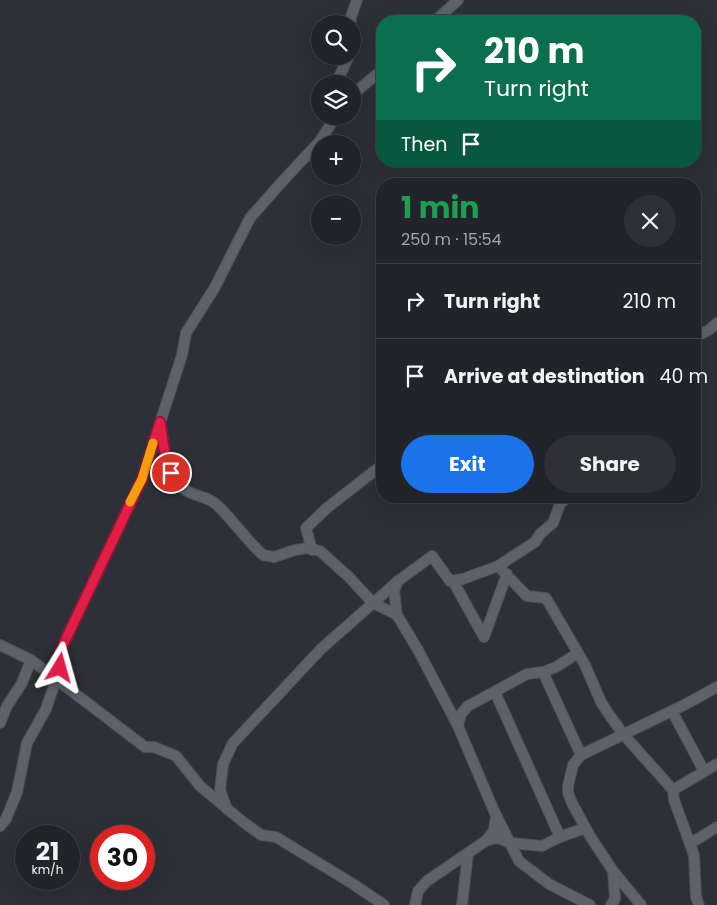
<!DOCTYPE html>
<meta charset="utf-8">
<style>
body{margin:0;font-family:Poppins,sans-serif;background:#2e3035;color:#f1f3f6;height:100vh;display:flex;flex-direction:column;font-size:19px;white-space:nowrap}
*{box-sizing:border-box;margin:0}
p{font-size:16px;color:#a2a4a8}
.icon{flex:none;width:28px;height:28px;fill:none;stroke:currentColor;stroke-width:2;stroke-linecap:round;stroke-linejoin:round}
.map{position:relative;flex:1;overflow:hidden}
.sheet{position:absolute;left:376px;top:178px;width:325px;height:325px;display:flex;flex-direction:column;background:#222429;border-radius:20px;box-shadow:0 5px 20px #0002,0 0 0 1px #3f4146}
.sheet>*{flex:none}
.banner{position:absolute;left:376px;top:15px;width:325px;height:152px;border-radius:20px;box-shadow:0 5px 20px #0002,0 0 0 1px #3f4146;background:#0b6e4f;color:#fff;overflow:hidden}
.controls{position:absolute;left:311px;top:15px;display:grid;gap:10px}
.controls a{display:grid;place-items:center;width:50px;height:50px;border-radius:50%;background:#222429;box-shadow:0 5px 20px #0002,0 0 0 1px #3f4146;font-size:25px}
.speed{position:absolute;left:15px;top:825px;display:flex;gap:10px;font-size:25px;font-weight:700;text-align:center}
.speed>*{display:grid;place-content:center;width:65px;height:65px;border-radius:50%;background:#222429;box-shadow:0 5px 20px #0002,0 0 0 1px #3f4146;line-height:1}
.speed small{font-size:12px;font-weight:400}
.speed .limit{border:8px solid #d22;background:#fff;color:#111}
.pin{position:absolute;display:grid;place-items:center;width:42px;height:42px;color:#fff;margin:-21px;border:2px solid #fff;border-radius:50%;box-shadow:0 1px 5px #0007}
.me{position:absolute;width:55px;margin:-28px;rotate:8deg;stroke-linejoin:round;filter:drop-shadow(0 0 4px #0008)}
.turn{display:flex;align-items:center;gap:18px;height:105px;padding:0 25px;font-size:22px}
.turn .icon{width:65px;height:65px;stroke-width:2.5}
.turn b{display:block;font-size:35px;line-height:42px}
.then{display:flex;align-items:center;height:48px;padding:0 25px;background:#0003;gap:10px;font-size:19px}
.round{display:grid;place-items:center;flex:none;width:52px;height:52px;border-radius:26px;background:#2e3035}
.overview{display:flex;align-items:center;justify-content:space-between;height:85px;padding:0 25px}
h1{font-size:30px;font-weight:700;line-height:38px;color:#1e9e55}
.cta{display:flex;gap:10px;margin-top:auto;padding:10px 25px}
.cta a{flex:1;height:58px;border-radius:30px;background:#1a73e8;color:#fff;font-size:20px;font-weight:700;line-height:58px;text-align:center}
.cta a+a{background:#2e3035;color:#f1f3f6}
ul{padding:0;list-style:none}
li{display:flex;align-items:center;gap:15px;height:75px;padding:0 25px;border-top:1px solid #3f4146}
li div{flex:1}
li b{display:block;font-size:19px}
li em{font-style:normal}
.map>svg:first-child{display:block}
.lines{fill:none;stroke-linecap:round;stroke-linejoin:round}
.minor-casing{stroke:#4c4e54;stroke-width:12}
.minor{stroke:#5f6169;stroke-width:10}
.route-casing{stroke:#92132f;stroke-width:12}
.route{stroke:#e11d48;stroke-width:9}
.slow{stroke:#f59e0b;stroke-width:9}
</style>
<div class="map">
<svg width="717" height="905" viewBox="0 0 717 905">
<rect width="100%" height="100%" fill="#2e3037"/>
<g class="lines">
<g class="minor-casing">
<g id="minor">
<path d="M 435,21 L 458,0"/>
<path d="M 350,24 L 351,17 L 357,0"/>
<path d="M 338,84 L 338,79 L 349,56"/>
<path d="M 352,95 L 382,70"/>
<path d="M 695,337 L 709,330 L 717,323"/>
<path d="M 161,425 C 164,449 166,482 191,493 C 202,498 209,497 218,506 C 234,521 246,540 263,555 L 274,557 L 295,550 L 308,548 L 320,551 L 349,577 L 373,603 L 397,615 L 418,650 L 458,726"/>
<path d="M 569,496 L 560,504 L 553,523 L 540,534 L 535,542 L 498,566 L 527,596 L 546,598 L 585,665 L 601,702 L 608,713 L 624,735 L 673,790 L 674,800 L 694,855 L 696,897 L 699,905"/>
<path d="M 312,550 L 306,528 L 327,508 L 382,465"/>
<path d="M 453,581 L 484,637 L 507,574"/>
<path d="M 397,615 L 394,590 L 398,581 L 432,556 L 450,581 L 463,579 L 498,566"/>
<path d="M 0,645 L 31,660 L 145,747 L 154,747 L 176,756 L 200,786 L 243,822 L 261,835 L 276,837 L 353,884 L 384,905"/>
<path d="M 578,653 L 556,667 L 543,672 L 527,674 L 468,706 L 461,714 L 458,726 L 494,811 L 519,861 L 549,884 L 590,905"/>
<path d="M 543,672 L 581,755"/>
<path d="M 495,692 L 560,837 L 585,828"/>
<path d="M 672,711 L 704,771"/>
<path d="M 0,723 L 7,706 L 22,683 L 31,660"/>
<path d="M 673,790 L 717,764"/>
<path d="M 227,809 L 220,790 L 223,764 L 233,743 L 321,649 L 398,581"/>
<path d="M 0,826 L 6,819 L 17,792 L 27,743 L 46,709 L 60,668 L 60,653 L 64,643 L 142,479 L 182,355 L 186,333 L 215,287 L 250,218 L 280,184 L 320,141 L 336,116"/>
<path d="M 487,840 L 498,838 L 510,843 L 542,846 L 560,837"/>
<path d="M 691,843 L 717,827"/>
<path d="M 613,871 L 641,905"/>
<path d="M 415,905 L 418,891 L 427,881 L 487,840 L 494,830 L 496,816"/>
<path d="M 462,905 L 468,853"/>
<path d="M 611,905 L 615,899 L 613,871 L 590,836 L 572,803 L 568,793 L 568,786 L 573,765 L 581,755 L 686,704 L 717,687"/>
</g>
</g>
<use href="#minor" class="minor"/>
</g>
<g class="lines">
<g class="route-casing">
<path id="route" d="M 60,668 L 60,653 L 64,643 L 142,479 L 160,422 L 164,448 L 171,473"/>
</g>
<use href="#route" class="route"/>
<path class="slow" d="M 130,502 L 142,479 L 153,443"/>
</g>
</svg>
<div class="controls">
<a><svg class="icon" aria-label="search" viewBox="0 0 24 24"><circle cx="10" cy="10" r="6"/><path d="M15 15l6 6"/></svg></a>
<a><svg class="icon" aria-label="layers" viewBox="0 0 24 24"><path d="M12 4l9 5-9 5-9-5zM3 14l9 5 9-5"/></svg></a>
<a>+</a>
<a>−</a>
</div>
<div class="speed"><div>21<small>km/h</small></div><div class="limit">30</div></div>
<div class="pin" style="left:171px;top:473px;background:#d93025"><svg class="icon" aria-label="arrive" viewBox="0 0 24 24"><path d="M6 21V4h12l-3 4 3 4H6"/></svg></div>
<svg class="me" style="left:60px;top:668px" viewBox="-20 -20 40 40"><path d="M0-17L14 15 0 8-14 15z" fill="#e11d48" stroke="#fff" stroke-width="4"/></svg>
<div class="banner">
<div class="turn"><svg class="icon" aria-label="right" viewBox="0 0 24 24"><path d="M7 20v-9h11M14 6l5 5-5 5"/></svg><div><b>210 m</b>Turn right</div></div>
<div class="then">Then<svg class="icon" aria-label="arrive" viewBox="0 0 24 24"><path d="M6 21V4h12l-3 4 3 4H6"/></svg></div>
</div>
<section class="sheet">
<div class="overview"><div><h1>1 min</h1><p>250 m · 15:54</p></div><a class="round"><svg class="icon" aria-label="close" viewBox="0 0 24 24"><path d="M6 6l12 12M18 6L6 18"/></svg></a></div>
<ul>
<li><svg class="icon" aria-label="right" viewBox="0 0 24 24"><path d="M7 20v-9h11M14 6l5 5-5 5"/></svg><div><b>Turn right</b></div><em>210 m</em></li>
<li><svg class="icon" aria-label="arrive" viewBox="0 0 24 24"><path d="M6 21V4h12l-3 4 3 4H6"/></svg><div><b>Arrive at destination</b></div><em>40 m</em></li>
</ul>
<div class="cta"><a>Exit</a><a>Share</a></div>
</section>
</div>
